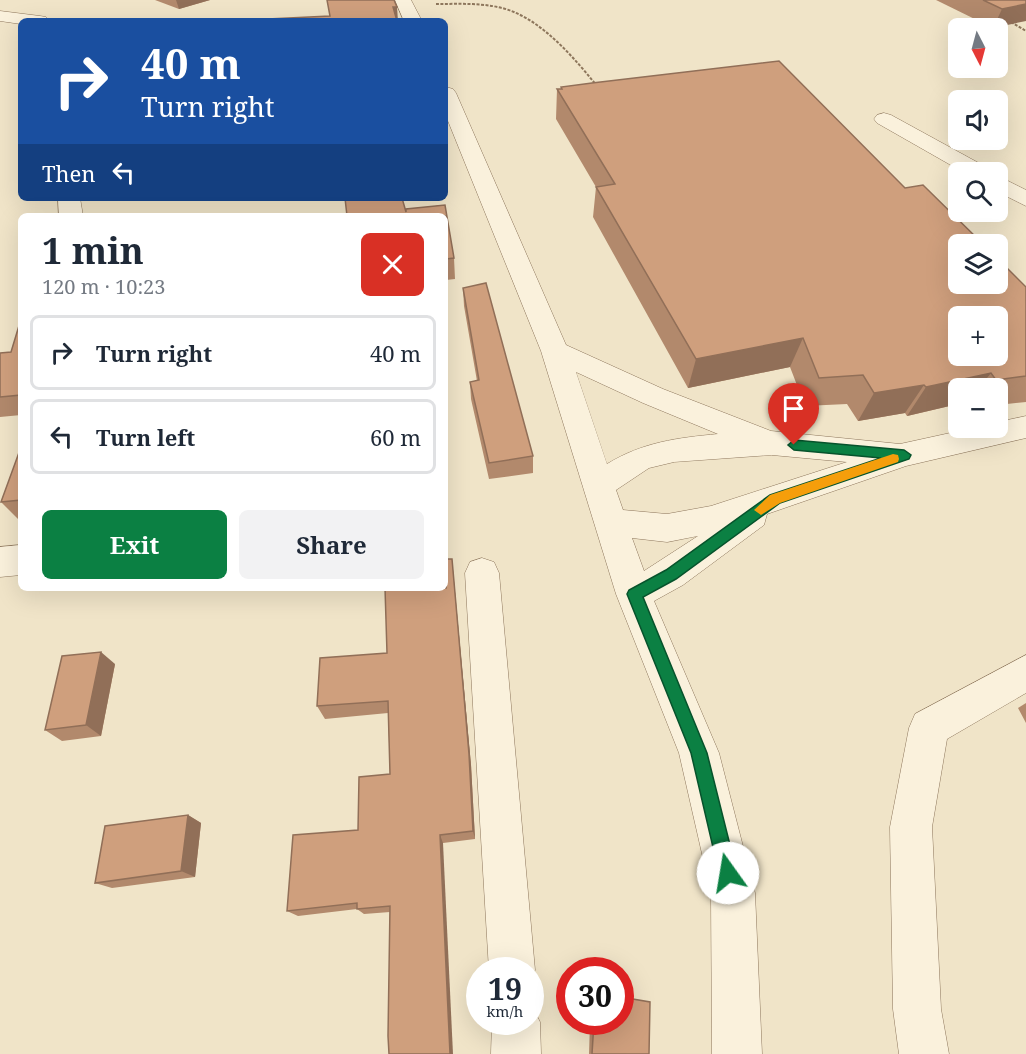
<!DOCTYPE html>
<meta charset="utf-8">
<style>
body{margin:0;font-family:"Noto Serif",serif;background:#f2f2f3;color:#1f2937;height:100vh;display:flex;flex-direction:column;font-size:22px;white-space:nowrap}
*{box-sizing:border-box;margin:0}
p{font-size:20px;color:#747a83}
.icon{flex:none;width:33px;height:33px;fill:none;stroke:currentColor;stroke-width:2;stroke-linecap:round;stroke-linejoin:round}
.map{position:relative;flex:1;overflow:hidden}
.sheet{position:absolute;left:18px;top:213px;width:430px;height:378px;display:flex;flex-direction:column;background:#fff;border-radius:9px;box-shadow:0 6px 24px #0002}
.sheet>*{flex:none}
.guide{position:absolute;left:18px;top:18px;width:430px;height:183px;border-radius:9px;box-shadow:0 6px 24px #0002;background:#1a4fa0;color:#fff;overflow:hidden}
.needle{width:39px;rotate:174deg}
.tools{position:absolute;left:948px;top:18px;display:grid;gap:12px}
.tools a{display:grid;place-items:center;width:60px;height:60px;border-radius:9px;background:#fff;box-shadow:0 6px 24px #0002;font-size:30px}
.speed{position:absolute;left:466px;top:957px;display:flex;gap:12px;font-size:30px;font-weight:700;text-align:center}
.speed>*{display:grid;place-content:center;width:78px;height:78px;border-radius:50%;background:#fff;box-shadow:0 6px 24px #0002;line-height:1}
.speed small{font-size:15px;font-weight:400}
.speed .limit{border:9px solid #d22;background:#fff;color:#111}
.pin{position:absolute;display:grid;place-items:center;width:51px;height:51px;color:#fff;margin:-62px -26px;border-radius:50% 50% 50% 0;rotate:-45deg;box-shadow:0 0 6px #0007}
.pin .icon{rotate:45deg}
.me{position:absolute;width:66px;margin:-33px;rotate:347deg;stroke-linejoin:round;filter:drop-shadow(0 0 4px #0008)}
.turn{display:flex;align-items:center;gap:21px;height:126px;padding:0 24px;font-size:27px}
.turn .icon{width:78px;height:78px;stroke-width:2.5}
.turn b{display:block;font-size:42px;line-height:51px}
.then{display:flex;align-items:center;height:57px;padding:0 24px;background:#0003;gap:12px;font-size:22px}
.round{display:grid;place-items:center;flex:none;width:63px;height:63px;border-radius:9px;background:#f2f2f3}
.head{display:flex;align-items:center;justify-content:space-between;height:102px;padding:0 24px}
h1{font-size:36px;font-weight:700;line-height:45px}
.cta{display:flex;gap:12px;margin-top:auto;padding:12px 24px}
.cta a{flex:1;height:69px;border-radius:9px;background:#0b8043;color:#fff;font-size:24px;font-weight:700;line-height:69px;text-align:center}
.cta a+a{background:#f2f2f3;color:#1f2937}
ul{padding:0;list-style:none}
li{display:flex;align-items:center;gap:18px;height:75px;margin:0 12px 9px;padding:0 12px;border:3px solid #e0e1e3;border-radius:9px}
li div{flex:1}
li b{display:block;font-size:22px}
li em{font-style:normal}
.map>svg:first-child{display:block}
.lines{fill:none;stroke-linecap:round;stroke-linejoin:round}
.minor-casing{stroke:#8d765c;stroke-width:1}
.path{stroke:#8d765c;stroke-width:2;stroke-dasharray:3 1.5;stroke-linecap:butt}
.minor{fill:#faf1dc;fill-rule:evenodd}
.wall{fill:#b2896c}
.shaded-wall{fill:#916f58}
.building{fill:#cf9f7d;stroke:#916f58;stroke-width:1.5;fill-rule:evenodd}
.route{fill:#0b8043;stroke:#07532c;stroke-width:1.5}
.slow{fill:#f59e0b}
</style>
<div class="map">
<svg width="1026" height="1054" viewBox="0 0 1026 1054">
<rect width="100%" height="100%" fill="#f0e4c8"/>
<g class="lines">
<g class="minor-casing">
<g id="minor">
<path d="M 395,0 L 411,0 L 422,21 L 404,21 Z"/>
<path d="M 0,11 L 40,16 L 46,17 L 49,21 L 21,21 L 21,24 L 0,21 Z"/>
<path d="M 446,87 L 453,89 L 456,93 L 566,345 L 663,389 L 771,431 L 900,444 L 973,428 L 998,428 L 998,422 L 1026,416 L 1026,438 L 906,466 L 767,514 L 764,525 L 683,585 L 654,601 L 719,753 L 755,893 L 762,1054 L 712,1054 L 711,893 L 679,753 L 616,594 L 541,351 L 446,116 ZM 576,372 L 643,403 L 718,434 C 677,438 643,442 607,464 ZM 772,455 L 847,462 L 711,506 L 667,514 L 623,510 L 616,490 L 649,468 L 674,462 ZM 698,536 L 644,571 L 632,538 L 667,542 Z"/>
<path d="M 884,113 L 891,115 L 986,167 L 989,172 L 963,172 L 877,123 L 874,119 L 877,115 Z"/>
<path d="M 998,176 L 1026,190 L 1026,206 L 998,192 Z"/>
<path d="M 58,198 L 80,198 L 83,216 L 59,216 Z"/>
<path d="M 21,545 L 21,575 L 0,577 L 0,547 Z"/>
<path d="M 482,558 L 494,562 L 499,573 L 535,970 L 531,980 L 531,970 L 489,970 L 465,573 L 470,562 Z"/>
<path d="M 1026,655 L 1026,693 L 947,739 L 932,827 L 941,1009 L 949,1054 L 899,1054 L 893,1009 L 890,827 L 909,728 L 915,714 Z"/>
<path d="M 531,1004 L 540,1022 L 541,1054 L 491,1054 L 492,1022 L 531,1022 Z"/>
</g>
</g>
<g class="path">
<path d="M 436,4 C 461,4 490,2 514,12 C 547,26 575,59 597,86"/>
<path d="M 1011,22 L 1026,31"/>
</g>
<use href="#minor" class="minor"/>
</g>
<g class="wall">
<path d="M 155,0 L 210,0 L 179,9 Z"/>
<path d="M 936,0 L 1026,0 L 993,28 Z"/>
<path d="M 561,87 L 905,188 L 1026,287 L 1026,402 L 998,405 L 998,388 L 958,388 L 958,404 L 907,416 L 905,413 L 858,421 L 847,404 L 805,406 L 790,367 L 688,388 L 593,217 L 596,187 L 556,119 L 557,89 L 561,89 Z"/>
<path d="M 345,198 L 402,198 L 406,212 L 406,209 L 445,205 L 454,258 L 455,279 L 446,280 L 446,216 L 347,216 Z"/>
<path d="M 463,288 L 533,456 L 533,473 L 489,479 L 471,399 L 470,382 L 477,381 L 464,306 Z"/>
<path d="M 21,319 L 21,415 L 0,417 L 0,353 L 11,352 Z"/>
<path d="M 21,447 L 21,518 L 18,519 L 1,502 Z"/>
<path d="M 452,559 L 471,765 L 475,839 L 443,843 L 390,912 L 364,914 L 357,909 L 298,916 L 287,911 L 358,830 L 390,774 L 388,713 L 325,719 L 317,706 L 387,653 Z"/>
<path d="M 115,664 L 101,736 L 62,741 L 45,730 Z"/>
<path d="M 1026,703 L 1026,723 L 1018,708 Z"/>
<path d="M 188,815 L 201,823 L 195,877 L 112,888 L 95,883 Z"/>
<path d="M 590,1022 L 621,1022 L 649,1054 L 589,1054 Z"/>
</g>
<g class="shaded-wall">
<path d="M 176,0 L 210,0 L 179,9 Z"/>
<path d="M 1026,4 L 1026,21 L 993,28 L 1002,9 Z"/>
<path d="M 393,7 L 397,7 L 398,21 L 395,21 Z"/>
<path d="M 803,338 L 790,367 L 688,388 L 696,359 Z"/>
<path d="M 991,373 L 979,388 L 958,388 L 958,404 L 907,416 L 926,387 Z"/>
<path d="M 924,385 L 905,413 L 858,421 L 874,393 Z"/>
<path d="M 452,559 L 471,765 L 475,839 L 473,831 Z"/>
<path d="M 101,652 L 115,664 L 101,736 L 86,725 Z"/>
<path d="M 188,815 L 201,823 L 195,877 L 181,871 Z"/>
<path d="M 440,835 L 443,843 L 453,1054 L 450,1054 Z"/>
</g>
<g class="building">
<path d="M 327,0 L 394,0 L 397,7 L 393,7 L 397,21 L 267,21 L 268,19 L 330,16 Z"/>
<path d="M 983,0 L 1026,0 L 1026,4 L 1002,9 Z"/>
<path d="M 779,61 L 905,188 L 923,185 L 983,244 L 958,244 L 958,284 L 998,284 L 998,259 L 1026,287 L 1026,376 L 996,380 L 991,373 L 926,387 L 924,385 L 874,393 L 863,375 L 819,378 L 803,338 L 696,359 L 596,187 L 615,184 L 557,89 L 562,89 L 561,87 L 592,83 ZM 958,316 L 998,316 L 998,356 L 958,356 Z"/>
<path d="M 345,198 L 402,198 L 406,212 L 406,209 L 445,205 L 454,258 L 446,259 L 446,216 L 347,216 Z"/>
<path d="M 486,283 L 533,456 L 489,463 L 470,382 L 479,380 L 463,288 Z"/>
<path d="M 21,319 L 21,395 L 0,397 L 0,353 L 11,352 Z"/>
<path d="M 21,447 L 21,500 L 1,502 Z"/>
<path d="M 446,559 L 452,559 L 469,754 L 473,831 L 440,835 L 450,1054 L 389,1054 L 388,1036 L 390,906 L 357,909 L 357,903 L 287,911 L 293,835 L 358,830 L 359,777 L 390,774 L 388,701 L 317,706 L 320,658 L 387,653 L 385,588 L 446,588 Z"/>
<path d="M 101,652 L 86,725 L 45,730 L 62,656 Z"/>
<path d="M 188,815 L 181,871 L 95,883 L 105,826 Z"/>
<path d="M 621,997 L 650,1002 L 649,1054 L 592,1054 L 594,1022 L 621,1022 Z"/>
</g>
<path class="route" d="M 794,440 L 904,450 L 911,455 L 909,459 L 780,503 L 676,579 L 643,597 L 707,753 L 737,873 L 734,879 L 728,882 L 722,879 L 719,873 L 691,753 L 627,594 L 629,590 L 666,570 L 770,495 L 881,458 L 794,450 L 788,445 Z"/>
<path class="slow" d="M 893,454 L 898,455 L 899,459 L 898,462 L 780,503 L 761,515 L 754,510 L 770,495 Z"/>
</svg>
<div class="tools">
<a><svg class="needle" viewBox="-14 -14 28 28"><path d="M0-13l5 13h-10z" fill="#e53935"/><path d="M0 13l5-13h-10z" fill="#747a83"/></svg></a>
<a><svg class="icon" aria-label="sound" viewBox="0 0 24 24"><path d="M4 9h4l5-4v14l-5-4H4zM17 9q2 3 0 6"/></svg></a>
<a><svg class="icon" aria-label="search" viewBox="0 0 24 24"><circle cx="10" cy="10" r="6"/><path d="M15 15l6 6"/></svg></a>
<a><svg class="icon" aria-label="layers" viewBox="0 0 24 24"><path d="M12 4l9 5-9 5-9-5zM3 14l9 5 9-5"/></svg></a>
<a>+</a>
<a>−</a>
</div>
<div class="speed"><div>19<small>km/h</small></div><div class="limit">30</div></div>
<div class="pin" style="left:794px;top:445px;background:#d93025"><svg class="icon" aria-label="arrive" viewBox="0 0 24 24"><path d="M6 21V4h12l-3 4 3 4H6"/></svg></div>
<svg class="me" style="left:728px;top:873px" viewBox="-20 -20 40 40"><circle r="19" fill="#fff"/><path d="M0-13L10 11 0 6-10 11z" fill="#0b8043"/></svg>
<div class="guide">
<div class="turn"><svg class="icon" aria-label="right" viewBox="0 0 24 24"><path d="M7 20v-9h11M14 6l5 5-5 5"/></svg><div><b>40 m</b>Turn right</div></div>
<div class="then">Then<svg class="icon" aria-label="left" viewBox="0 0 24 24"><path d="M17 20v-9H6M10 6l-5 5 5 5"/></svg></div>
</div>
<section class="sheet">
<div class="head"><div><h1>1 min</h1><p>120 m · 10:23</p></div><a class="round" style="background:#d93025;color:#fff"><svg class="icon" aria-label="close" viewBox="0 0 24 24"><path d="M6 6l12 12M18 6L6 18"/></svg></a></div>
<ul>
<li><svg class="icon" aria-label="right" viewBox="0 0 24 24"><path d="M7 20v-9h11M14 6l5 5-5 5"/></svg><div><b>Turn right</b></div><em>40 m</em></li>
<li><svg class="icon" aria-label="left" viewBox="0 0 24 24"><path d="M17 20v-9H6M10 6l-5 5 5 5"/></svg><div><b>Turn left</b></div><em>60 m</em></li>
</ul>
<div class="cta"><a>Exit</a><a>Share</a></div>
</section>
</div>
